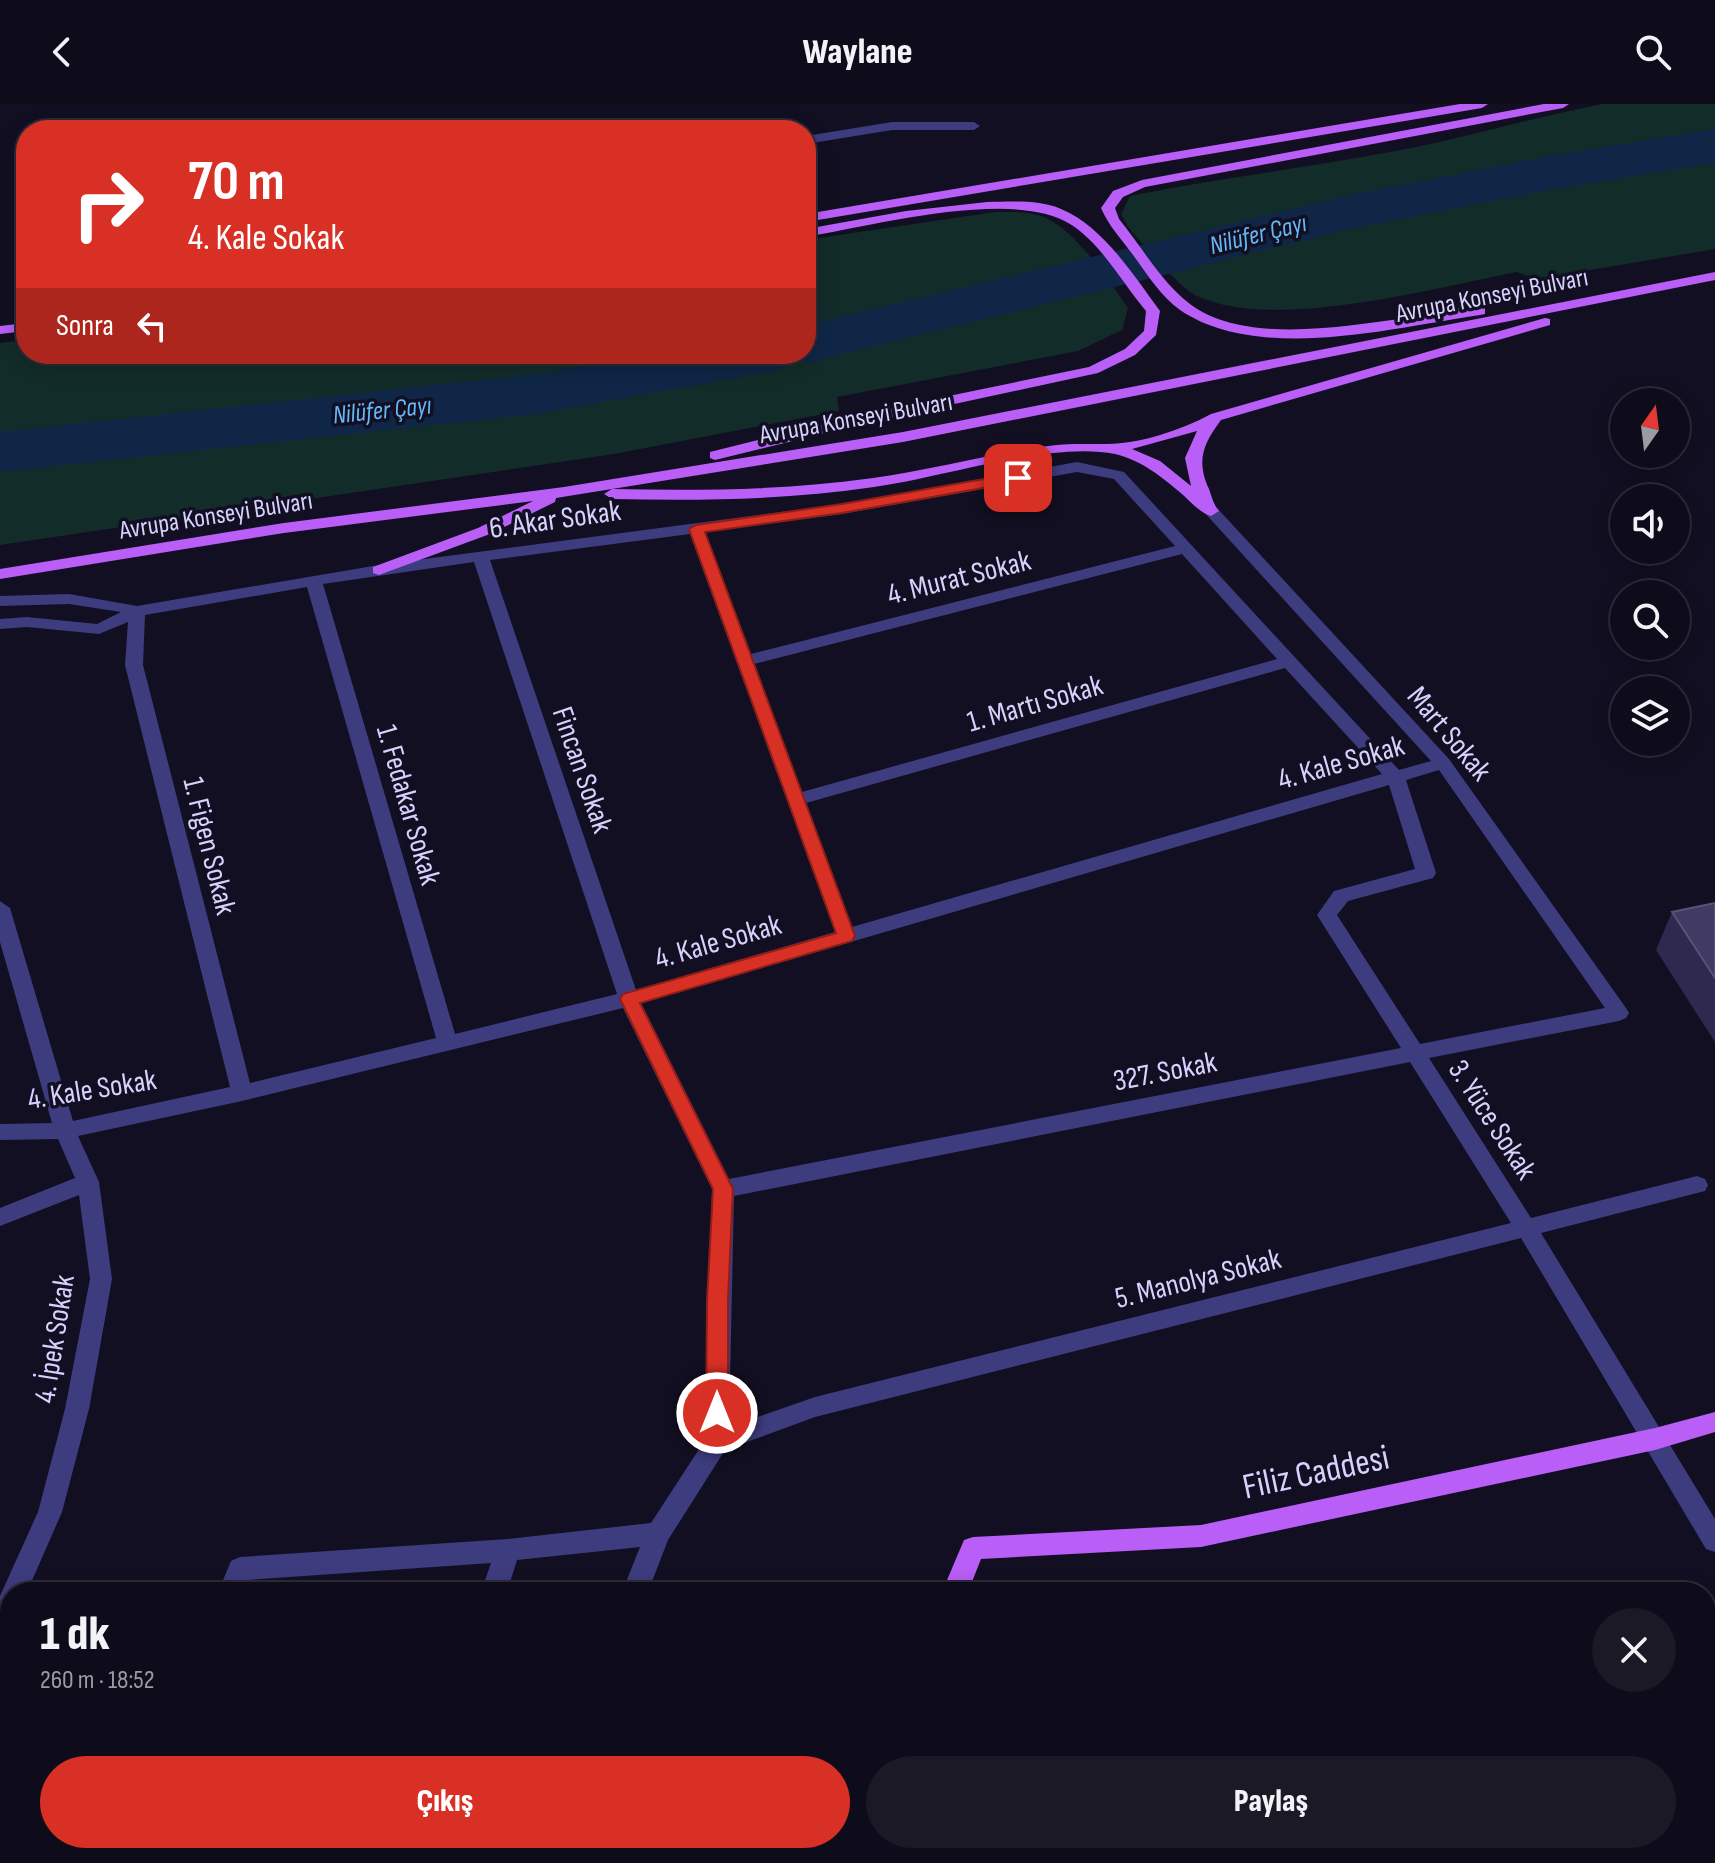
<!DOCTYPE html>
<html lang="tr">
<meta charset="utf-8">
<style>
body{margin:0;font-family:"Sofia Sans Condensed",sans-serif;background:#1c1927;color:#f1f3f6;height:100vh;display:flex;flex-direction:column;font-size:30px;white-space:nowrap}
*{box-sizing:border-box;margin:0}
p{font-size:26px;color:#9b9ba2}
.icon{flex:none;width:44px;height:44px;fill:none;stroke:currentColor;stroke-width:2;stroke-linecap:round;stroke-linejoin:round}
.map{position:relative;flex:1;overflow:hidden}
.side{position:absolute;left:0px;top:1478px;width:1716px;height:282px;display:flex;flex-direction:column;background:#0e0b1a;border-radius:32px 32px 0 0;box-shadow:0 4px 20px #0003,0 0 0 2px #2e2b39}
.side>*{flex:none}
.hud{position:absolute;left:16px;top:16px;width:800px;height:244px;border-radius:32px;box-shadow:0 4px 20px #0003,0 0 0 2px #2e2b39;background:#d93025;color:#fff;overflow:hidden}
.needle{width:52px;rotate:14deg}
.buttons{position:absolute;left:1610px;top:284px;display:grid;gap:16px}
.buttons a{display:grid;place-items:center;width:80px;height:80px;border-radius:50%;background:#0e0b1a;box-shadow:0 4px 20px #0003,0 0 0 2px #2e2b39;font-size:40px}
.pin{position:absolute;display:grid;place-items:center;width:68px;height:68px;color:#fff;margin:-34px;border-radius:16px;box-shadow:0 4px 12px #0006}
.me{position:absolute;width:88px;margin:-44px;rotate:0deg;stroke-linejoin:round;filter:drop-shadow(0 0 6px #0008)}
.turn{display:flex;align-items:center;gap:28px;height:168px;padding:0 40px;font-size:36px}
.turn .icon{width:104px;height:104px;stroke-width:2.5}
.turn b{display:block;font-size:56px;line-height:68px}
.then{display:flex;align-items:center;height:76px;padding:0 40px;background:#0003;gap:16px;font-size:30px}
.round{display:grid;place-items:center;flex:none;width:84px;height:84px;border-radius:42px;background:#1c1927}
.head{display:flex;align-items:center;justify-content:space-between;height:136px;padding:0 40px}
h1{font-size:48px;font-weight:800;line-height:60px}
.button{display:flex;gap:16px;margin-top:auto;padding:16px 40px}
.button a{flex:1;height:92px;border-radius:48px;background:#d93025;color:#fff;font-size:32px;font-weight:800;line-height:92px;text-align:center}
.button a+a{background:#1c1927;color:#f1f3f6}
header{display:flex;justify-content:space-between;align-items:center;height:104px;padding:0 40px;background:#0e0b1a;font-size:36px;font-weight:800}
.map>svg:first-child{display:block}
.green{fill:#122c2a}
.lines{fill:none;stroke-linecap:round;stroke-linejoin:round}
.river{fill:#102646;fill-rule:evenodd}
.minor{fill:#3d3c7f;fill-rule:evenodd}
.major{fill:#ba5ef8;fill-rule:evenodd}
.wall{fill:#2f2950}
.building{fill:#413b63;stroke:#58537b;stroke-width:2}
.route{fill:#d93025;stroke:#8d1f18;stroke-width:2}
.labels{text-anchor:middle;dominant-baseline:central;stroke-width:7;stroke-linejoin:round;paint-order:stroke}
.far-water-label{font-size:26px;font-style:italic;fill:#65b8f8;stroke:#120f22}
.far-street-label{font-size:26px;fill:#d6d2fd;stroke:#120f22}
.street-label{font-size:30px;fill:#d6d2fd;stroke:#120f22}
.near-street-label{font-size:36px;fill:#d6d2fd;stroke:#120f22}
</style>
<header><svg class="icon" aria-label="back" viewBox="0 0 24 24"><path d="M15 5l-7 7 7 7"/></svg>Waylane<svg class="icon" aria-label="search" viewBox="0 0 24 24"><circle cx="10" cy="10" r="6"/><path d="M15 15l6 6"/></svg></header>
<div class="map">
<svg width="1715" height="1759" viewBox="0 0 1715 1759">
<rect width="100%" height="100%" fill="#120f22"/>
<g class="green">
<path d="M 1603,0 L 1715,0 L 1715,145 L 1537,175 L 1517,168 C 1433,184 1274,228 1197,192 C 1179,184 1143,140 1128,123 L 1121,110 L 1130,92 C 1218,74 1307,64 1395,47 C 1465,34 1533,13 1603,0 Z"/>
<path d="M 995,108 C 1012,108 1030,107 1046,114 C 1077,128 1108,176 1128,204 L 1122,226 L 1078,247 L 837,293 L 839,307 L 614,350 L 0,441 L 0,239 L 26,236 L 26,250 L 806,250 L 806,136 Z"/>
</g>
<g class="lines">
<path class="river" d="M 1715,25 L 1715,59 L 1549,86 L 1355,124 L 806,259 L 790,255 L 785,264 L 762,269 L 537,310 L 0,368 L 0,328 L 537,270 L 653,250 L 806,250 L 806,221 L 1355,90 L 1549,52 Z"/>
<g class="minor">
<path d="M 892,18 L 974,18 L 980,22 L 974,26 L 892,26 L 806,40 L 806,32 Z"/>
<path d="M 1077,358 L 1124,368 L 1399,666 L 1431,657 L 1203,407 L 1205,404 L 1217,404 L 1449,655 L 1626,904 L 1629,909 L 1626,914 L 1619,917 L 1429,954 L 1531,1114 L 1697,1072 L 1705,1075 L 1708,1081 L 1705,1087 L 1541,1129 L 1715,1415 L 1715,1448 L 1706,1445 L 1521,1134 L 815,1313 L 725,1346 L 668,1436 L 648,1488 L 622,1488 L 640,1443 L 517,1456 L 507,1488 L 481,1488 L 491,1459 L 248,1476 L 244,1488 L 218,1488 L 231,1457 L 240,1453 L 508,1435 L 651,1419 L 705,1336 L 712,1085 L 623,904 L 242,997 L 78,1032 L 99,1078 L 112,1175 L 89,1305 L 62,1408 L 27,1488 L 10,1488 L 10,1526 L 0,1532 L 0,1492 L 38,1408 L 65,1305 L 90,1175 L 79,1091 L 0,1122 L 0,1104 L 75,1074 L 58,1035 L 0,1036 L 0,1020 L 52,1019 L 0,838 L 0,797 L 10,804 L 73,1017 L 230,983 L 125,561 L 128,518 L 99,530 L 27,523 L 0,525 L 0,515 L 27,513 L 97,520 L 121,508 L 69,500 L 0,502 L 0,492 L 69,490 L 137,502 L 379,461 L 842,400 ZM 1077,368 L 1114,375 L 1175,442 L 751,550 L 705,428 L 842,410 ZM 690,430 L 835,828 L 636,886 L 490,456 ZM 1182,450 L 1277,555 L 802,688 L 754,560 ZM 474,458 L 617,890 L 455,930 L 323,480 ZM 307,483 L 436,934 L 250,979 L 143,561 L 145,511 ZM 1285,564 L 1382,670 L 852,823 L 806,699 ZM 1439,666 L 1605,904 L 1420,940 L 1337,811 L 1348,797 L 1433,774 L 1436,769 L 1406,676 ZM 1389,681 L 1415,765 L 1334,787 L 1317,811 L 1401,944 L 729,1075 L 641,899 ZM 1410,958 L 1511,1119 L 815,1293 L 729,1323 L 734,1092 Z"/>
<path d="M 1715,1554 L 1715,1578 L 1706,1580 L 1706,1556 Z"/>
<path d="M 114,1750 L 142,1750 L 139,1759 L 111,1759 Z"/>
<path d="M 389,1750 L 417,1750 L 414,1759 L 386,1759 Z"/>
<path d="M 523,1750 L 551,1750 L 548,1759 L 520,1759 Z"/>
</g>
<g class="major">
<path d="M 1460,0 L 1488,0 L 1482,4 L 806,118 L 806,110 Z"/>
<path d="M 1544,0 L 1569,0 L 1563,4 L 1145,83 L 1123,93 L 1115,104 L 1119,115 C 1141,142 1159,174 1185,196 C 1237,241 1337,223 1400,215 C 1426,211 1460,199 1485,204 L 1485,210 L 1480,211 C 1392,224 1258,259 1180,206 C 1162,193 1148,172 1136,155 C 1124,138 1109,123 1101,104 L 1113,87 L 1142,76 Z"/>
<path d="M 987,98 C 1010,98 1038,95 1061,105 C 1103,122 1134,172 1160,207 L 1156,231 L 1135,251 L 1098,269 L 871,318 L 715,356 L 710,354 L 710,348 L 871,308 L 1089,263 L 1125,245 L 1144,227 L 1146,207 C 1123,180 1101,139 1070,120 C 1013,84 872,122 806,133 L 806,125 L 906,107 Z"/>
<path d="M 1715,168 L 1715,176 L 903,338 L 556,394 L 555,398 L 490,430 L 379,471 L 373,469 L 373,463 L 478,424 L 533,397 L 284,429 L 0,475 L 0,465 L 284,419 L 564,383 L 903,328 Z"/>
<path d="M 1545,214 L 1550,215 L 1550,221 L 1221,316 C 1203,340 1196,357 1209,385 C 1212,394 1214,401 1219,407 L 1211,412 C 1200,409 1191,398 1182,390 C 1162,373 1141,356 1115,350 C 1050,337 942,374 874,383 C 787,396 700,397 612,395 L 604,390 L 612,385 C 699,387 787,386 873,374 C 930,366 985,351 1041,343 C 1063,339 1085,340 1107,340 C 1140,340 1181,326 1211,310 ZM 1197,327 L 1185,354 L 1191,382 L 1160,357 L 1132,345 Z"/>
<path d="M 26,219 L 26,227 L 0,230 L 0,222 Z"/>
<path d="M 1715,1308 L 1715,1328 L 1655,1346 L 1201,1443 L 981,1455 L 968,1488 L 942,1488 L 964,1436 L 973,1433 L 1201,1421 L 1655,1324 Z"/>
<path d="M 832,1750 L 860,1750 L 856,1759 L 828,1759 Z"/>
</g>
</g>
<path class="wall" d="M 1715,799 L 1715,938 L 1656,846 L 1672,808 Z"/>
<path class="building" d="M 1715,799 L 1715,874 L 1672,808 Z"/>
<path class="route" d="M 1018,369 L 1025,374 L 1023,377 L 842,409 L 705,428 L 855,832 L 852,837 L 640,899 L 733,1085 L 728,1196 L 728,1309 L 725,1316 L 717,1319 L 710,1316 L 706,1309 L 707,1196 L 713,1085 L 620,895 L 623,890 L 836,829 L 689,425 L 696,421 L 842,400 Z"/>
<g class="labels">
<g class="far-water-label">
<text transform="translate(1258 131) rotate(-14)">Nilüfer Çayı</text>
<text transform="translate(382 307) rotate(-6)">Nilüfer Çayı</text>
</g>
<g class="far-street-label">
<text transform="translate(1492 192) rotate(-11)">Avrupa Konseyi Bulvarı</text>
<text transform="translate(856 315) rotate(-10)">Avrupa Konseyi Bulvarı</text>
<text transform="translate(216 412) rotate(-9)">Avrupa Konseyi Bulvarı</text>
</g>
<g class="street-label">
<text transform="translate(555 416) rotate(-8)">6. Akar Sokak</text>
<text transform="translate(959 474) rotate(-14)">4. Murat Sokak</text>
<text transform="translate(1035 600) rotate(-16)">1. Martı Sokak</text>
<text transform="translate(1449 630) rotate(50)">Mart Sokak</text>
<text transform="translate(1341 659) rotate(-16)">4. Kale Sokak</text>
<text transform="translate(582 666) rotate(71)">Fincan Sokak</text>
<text transform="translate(408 701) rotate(74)">1. Fedakar Sokak</text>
<text transform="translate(209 742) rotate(76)">1. Figen Sokak</text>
<text transform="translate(718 838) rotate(-16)">4. Kale Sokak</text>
<text transform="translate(1165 968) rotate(-11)">327. Sokak</text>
<text transform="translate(92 986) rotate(-9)">4. Kale Sokak</text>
<text transform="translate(1492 1016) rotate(57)">3. Yüce Sokak</text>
<text transform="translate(1198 1175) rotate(-14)">5. Manolya Sokak</text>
<text transform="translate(55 1235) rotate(-81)">4. İpek Sokak</text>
</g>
<g class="near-street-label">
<text transform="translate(1316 1369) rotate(-12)">Filiz Caddesi</text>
</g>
</g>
</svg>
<div class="buttons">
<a><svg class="needle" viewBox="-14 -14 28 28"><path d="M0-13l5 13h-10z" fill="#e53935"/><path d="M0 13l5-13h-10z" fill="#9b9ba2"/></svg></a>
<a><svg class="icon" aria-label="sound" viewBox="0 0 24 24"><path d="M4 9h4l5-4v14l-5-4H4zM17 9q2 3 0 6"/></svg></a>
<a><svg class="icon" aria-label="search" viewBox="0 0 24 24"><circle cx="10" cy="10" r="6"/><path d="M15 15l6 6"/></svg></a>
<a><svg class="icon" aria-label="layers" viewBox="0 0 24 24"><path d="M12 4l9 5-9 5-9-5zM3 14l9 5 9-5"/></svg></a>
</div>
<div class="pin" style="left:1018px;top:374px;background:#d93025"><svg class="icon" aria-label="arrive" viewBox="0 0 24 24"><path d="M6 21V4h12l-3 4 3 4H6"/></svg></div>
<svg class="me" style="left:717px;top:1309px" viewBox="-20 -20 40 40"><circle r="17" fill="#d93025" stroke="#fff" stroke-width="3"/><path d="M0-11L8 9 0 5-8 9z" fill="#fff"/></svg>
<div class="hud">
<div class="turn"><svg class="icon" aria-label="right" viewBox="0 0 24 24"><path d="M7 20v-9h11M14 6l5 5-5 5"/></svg><div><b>70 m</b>4. Kale Sokak</div></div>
<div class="then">Sonra<svg class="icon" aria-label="left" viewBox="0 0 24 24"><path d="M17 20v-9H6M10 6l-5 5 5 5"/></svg></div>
</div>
<section class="side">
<div class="head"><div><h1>1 dk</h1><p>260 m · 18:52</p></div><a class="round"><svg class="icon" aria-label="close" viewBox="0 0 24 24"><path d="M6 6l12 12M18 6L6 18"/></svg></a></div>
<div class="button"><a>Çıkış</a><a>Paylaş</a></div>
</section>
</div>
